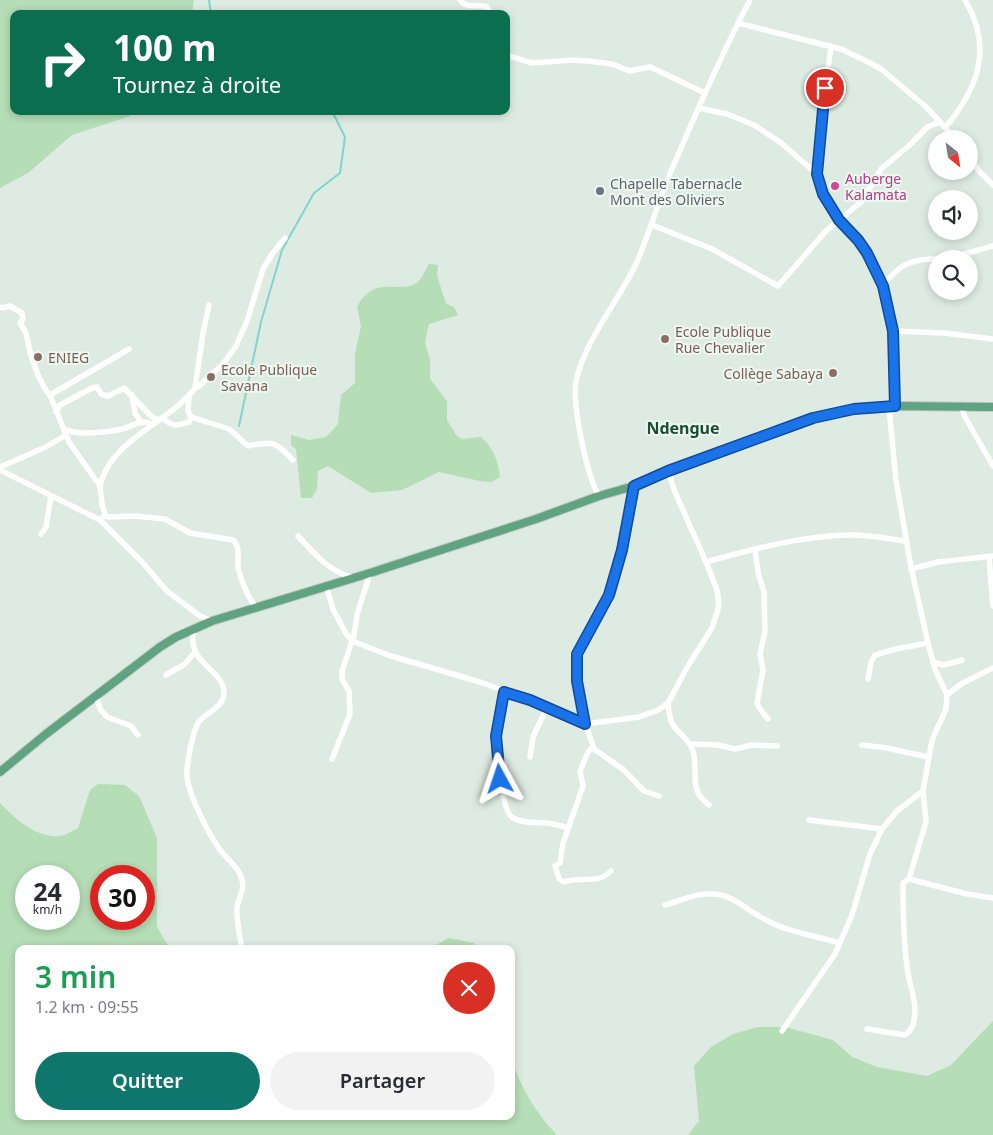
<!DOCTYPE html>
<html lang="fr">
<meta charset="utf-8">
<style>
body{margin:0;font-family:"Noto Sans",sans-serif;background:#f2f2f3;color:#2b2b33;height:100vh;display:flex;flex-direction:column;font-size:19px;white-space:nowrap}
*{box-sizing:border-box;margin:0}
p{font-size:16px;color:#7c7c81}
.icon{flex:none;width:28px;height:28px;fill:none;stroke:currentColor;stroke-width:2;stroke-linecap:round;stroke-linejoin:round}
.map{position:relative;flex:1;overflow:hidden}
.details{position:absolute;left:15px;top:945px;width:500px;height:175px;display:flex;flex-direction:column;background:#fff;border-radius:10px;box-shadow:0 2px 8px #0003}
.details>*{flex:none}
.guide{position:absolute;left:10px;top:10px;width:500px;height:105px;border-radius:10px;box-shadow:0 2px 8px #0003;background:#0b6e4f;color:#fff;overflow:hidden}
.needle{width:32px;rotate:150deg}
.controls{position:absolute;left:928px;top:130px;display:grid;gap:10px}
.controls a{display:grid;place-items:center;width:50px;height:50px;border-radius:50%;background:#fff;box-shadow:0 2px 8px #0003;font-size:25px}
.speed{position:absolute;left:15px;top:865px;display:flex;gap:10px;font-size:25px;font-weight:700;text-align:center}
.speed>*{display:grid;place-content:center;width:65px;height:65px;border-radius:50%;background:#fff;box-shadow:0 2px 8px #0003;line-height:1}
.speed small{font-size:12px;font-weight:400}
.speed .limit{border:8px solid #d22;background:#fff;color:#111}
.pin{position:absolute;display:grid;place-items:center;width:42px;height:42px;color:#fff;margin:-21px;border:2px solid #fff;border-radius:50%;box-shadow:0 1px 5px #0007}
.me{position:absolute;width:55px;margin:-28px;rotate:355deg;stroke-linejoin:round;filter:drop-shadow(0 0 4px #0008)}
.turn{display:flex;align-items:center;gap:18px;height:105px;padding:0 20px;font-size:22px}
.turn .icon{width:65px;height:65px;stroke-width:2.5}
.turn b{display:block;font-size:35px;line-height:42px}
.round{display:grid;place-items:center;flex:none;width:52px;height:52px;border-radius:26px;background:#f2f2f3}
.summary{display:flex;align-items:center;justify-content:space-between;height:85px;padding:0 20px}
h1{font-size:30px;font-weight:600;line-height:38px;color:#1e9e55}
.cta{display:flex;gap:10px;margin-top:auto;padding:10px 20px}
.cta a{flex:1;height:58px;border-radius:30px;background:#0f766e;color:#fff;font-size:20px;font-weight:600;line-height:58px;text-align:center}
.cta a+a{background:#f2f2f3;color:#2b2b33}
.map>svg:first-child{display:block}
.green{fill:#b5ddb6;fill-rule:evenodd}
.lines{fill:none;stroke-linecap:round;stroke-linejoin:round}
.stream{stroke:#81d4cc;stroke-width:2}
.major-casing{stroke:#c0c8c4;stroke-width:10}
.minor{stroke:#fff;stroke-width:5.5}
.major{stroke:#5fa381;stroke-width:8}
.route-casing{stroke:#114b97;stroke-width:12}
.route{stroke:#1a73e8;stroke-width:9}
.hotel-dot{fill:#d1479c;stroke:#eef7f0;stroke-width:2}
.worship-dot{fill:#6b7280;stroke:#eef7f0;stroke-width:2}
.education-dot{fill:#8d6e63;stroke:#eef7f0;stroke-width:2}
.labels{text-anchor:middle;dominant-baseline:central;stroke-width:4;stroke-linejoin:round;paint-order:stroke}
.hotel-label{font-size:14px;fill:#b23c85;stroke:#eef7f0;text-anchor:start}
.worship-label{font-size:14px;fill:#5b616d;stroke:#eef7f0;text-anchor:start}
.education-label{font-size:14px;fill:#785e54;stroke:#eef7f0;text-anchor:start}
.quarter-label{font-size:16px;font-weight:bold;fill:#1a4e34;stroke:#eef7f0}
</style>
<div class="map">
<svg width="993" height="1135" viewBox="0 0 993 1135">
<rect width="100%" height="100%" fill="#deebe2"/>
<g class="green">
<path d="M 0,0 L 194,0 L 192,14 L 14,14 L 14,111 L 136,111 L 130,116 L 72,135 L 28,173 L 0,188 Z"/>
<path d="M 429,264 L 438,265 L 437,275 L 446,304 L 454,307 L 458,315 L 429,324 L 425,343 L 430,360 L 430,379 L 447,401 L 447,420 L 456,435 L 462,439 L 481,437 C 492,446 499,462 500,477 L 491,482 L 480,481 L 439,472 L 402,490 L 371,493 L 328,466 L 318,471 L 317,489 L 312,498 L 301,498 L 296,449 L 291,445 L 291,435 L 309,440 L 326,437 L 338,424 L 341,395 L 355,383 L 355,354 L 361,326 L 357,307 C 376,272 401,297 419,281 C 423,276 426,269 429,264 Z"/>
<path d="M 98,784 L 125,785 L 139,796 L 157,838 L 157,927 L 170,949 L 19,949 L 19,1116 L 511,1116 L 511,1059 C 521,1087 536,1114 557,1135 L 0,1135 L 0,803 C 16,819 35,838 60,836 C 66,835 72,831 78,828 L 90,790 ZM 69,876 L 69,919 L 26,919 L 26,876 ZM 101,876 L 144,876 L 144,919 L 101,919 Z"/>
<path d="M 449,938 L 474,943 L 477,949 L 428,949 Z"/>
<path d="M 993,1021 L 993,1135 L 688,1135 L 699,1121 L 694,1066 L 711,1047 L 733,1034 L 758,1027 L 785,1027 L 833,1040 L 852,1057 L 877,1067 L 927,1076 L 951,1065 Z"/>
</g>
<g class="lines">
<g class="stream">
<path d="M 209,0 L 211,14"/>
<path d="M 239,426 L 261,322 L 282,250 L 314,193 L 340,173 L 345,137 L 332,111"/>
</g>
<g class="major-casing">
<path id="major" d="M 0,772 L 46,734 L 160,647 L 176,637 L 212,621 L 370,573 L 536,519 L 599,496 L 634,486 L 668,471 L 813,418 L 854,409 L 895,406 L 993,407"/>
</g>
<g class="minor">
<path d="M 460,0 C 466,9 477,4 487,7 L 491,14"/>
<path d="M 738,23 L 841,49 L 870,63 L 881,69 L 925,106 L 956,139"/>
<path d="M 506,55 L 532,63 L 573,60 L 588,61 L 612,64 L 629,71 L 650,67 L 705,93"/>
<path d="M 699,108 L 727,114 L 754,125 L 780,142 L 817,174 L 823,194 L 839,220 L 858,240 L 867,253 L 883,286 L 893,331 L 895,406"/>
<path d="M 945,128 C 979,87 993,47 965,0"/>
<path d="M 969,155 L 979,171 L 993,185"/>
<path d="M 817,174 L 823,106 L 831,47"/>
<path d="M 652,225 L 712,249 L 778,286 L 826,231 L 862,201 L 881,169 L 911,144 L 927,127 L 940,122"/>
<path d="M 946,259 L 993,246"/>
<path d="M 883,286 C 898,265 911,259 936,259"/>
<path d="M 0,307 L 3,308 L 10,306 L 22,313 L 23,319 L 20,323 L 26,333 L 31,356 L 38,375 L 45,389 L 50,395 L 69,442 L 100,486 L 102,504 L 105,515"/>
<path d="M 893,331 L 944,333 L 993,339"/>
<path d="M 195,388 L 203,333 L 209,305"/>
<path d="M 50,395 L 129,349"/>
<path d="M 132,395 L 135,413 L 141,422"/>
<path d="M 961,406 L 965,417 L 993,466"/>
<path d="M 889,407 L 896,480 L 911,567 L 928,643 L 935,669 L 947,695 L 961,684 L 993,668"/>
<path d="M 56,412 L 60,405 L 90,389 L 97,387 L 101,394 L 108,396 L 124,388 L 152,417 L 158,420"/>
<path d="M 191,417 L 229,429 L 248,446 C 273,441 275,441 293,460"/>
<path d="M 162,418 C 174,427 175,426 189,422 L 191,417 L 188,411 L 189,395"/>
<path d="M 64,429 C 76,436 109,432 122,429 C 133,426 141,419 152,424"/>
<path d="M 0,467 L 46,447 L 66,435"/>
<path d="M 0,470 L 100,520 L 142,562 L 167,591 L 200,616 L 212,621"/>
<path d="M 668,471 L 675,492 L 706,562 C 753,549 804,535 853,535 C 871,535 889,539 906,541"/>
<path d="M 100,486 C 110,440 169,423 195,388 L 198,387 L 223,364 L 236,346 L 247,321 L 263,269 L 272,254 L 285,238"/>
<path d="M 634,486 L 616,573 L 609,595 L 600,614 L 582,644 L 577,655 L 576,666 L 582,712 L 594,749 L 624,770 L 644,791 L 659,796"/>
<path d="M 599,496 C 587,477 572,404 576,382 C 583,343 619,300 636,264 C 649,235 657,205 669,176 C 694,117 720,57 750,0"/>
<path d="M 102,518 L 105,515 L 108,517 L 134,516 L 165,519 L 190,533 L 233,540 C 241,547 237,557 238,567 C 240,577 249,601 256,607"/>
<path d="M 41,534 L 46,527 L 51,496"/>
<path d="M 298,536 C 316,555 328,571 354,578"/>
<path d="M 755,549 L 758,572 L 764,592 L 765,631 L 760,654 L 763,670 L 757,703 L 760,709 L 768,719"/>
<path d="M 989,557 L 993,606"/>
<path d="M 911,569 L 938,562 L 993,556"/>
<path d="M 326,586 L 333,609 L 345,632 L 352,641 L 391,656 L 480,682 L 530,700 L 585,724 L 639,717 L 658,710 L 668,703 L 689,664 L 712,628 L 718,609 L 719,604 L 717,590 L 706,562"/>
<path d="M 194,628 C 185,665 224,668 224,693 C 224,708 204,713 198,723 C 193,731 186,766 187,775 C 187,792 210,837 221,851 C 227,859 236,865 240,874 C 247,891 239,893 237,907 C 236,920 240,936 242,949"/>
<path d="M 933,662 L 944,665 L 962,660"/>
<path d="M 166,675 L 185,664 L 195,652"/>
<path d="M 868,679 L 871,662 L 875,655 L 896,649 L 928,643"/>
<path d="M 504,692 C 501,706 498,719 497,733 C 496,748 501,811 513,818 C 523,824 536,822 547,823 C 555,824 562,826 569,828"/>
<path d="M 96,696 L 100,709 L 107,717 L 131,726 L 138,735"/>
<path d="M 668,703 C 669,710 669,717 672,723 C 677,733 689,738 693,751 C 699,772 687,789 709,805"/>
<path d="M 690,744 L 718,745 L 735,749 L 752,745 L 777,746"/>
<path d="M 862,745 L 887,748 L 928,757"/>
<path d="M 594,749 L 591,749 L 588,752 L 580,771 L 583,786 L 563,843 L 560,863 L 555,866 L 559,879 L 564,882 C 581,876 598,885 611,871"/>
<path d="M 530,757 L 533,737 L 547,707"/>
<path d="M 332,759 L 350,714 L 349,691 L 342,679 L 342,671 L 354,635 L 357,615 L 370,573"/>
<path d="M 923,791 L 926,822 L 909,879 L 967,894 L 993,898"/>
<path d="M 809,820 L 882,829"/>
<path d="M 665,905 C 680,901 699,892 714,894 C 734,895 749,912 766,920 C 789,933 815,935 839,943"/>
<path d="M 867,1029 L 905,1035 C 914,1029 915,1019 915,1008 C 914,993 908,980 907,966 C 903,938 903,911 903,883 L 909,879"/>
<path d="M 782,1031 L 835,954 L 852,915 L 870,854 L 882,829 L 897,811 L 923,791 L 932,740 L 946,709 L 947,695"/>
</g>
<use href="#major" class="major"/>
</g>
<g class="lines">
<g class="route-casing">
<path id="route" d="M 500,779 L 496,736 L 504,692 L 530,700 L 585,724 L 577,681 L 577,654 L 609,595 L 622,550 L 634,486 L 668,471 L 813,418 L 854,409 L 895,406 L 893,331 L 883,286 L 867,253 L 858,240 L 839,220 L 823,194 L 817,174 L 825,88"/>
</g>
<use href="#route" class="route"/>
</g>
<circle class="hotel-dot" cx="835" cy="186" r="5"/>
<circle class="worship-dot" cx="600" cy="191" r="5"/>
<g class="education-dot">
<circle cx="665" cy="339" r="5"/>
<circle cx="38" cy="357" r="5"/>
<circle cx="833" cy="373" r="5"/>
<circle cx="211" cy="377" r="5"/>
</g>
<g class="labels">
<g class="hotel-label">
<text x="845" y="178">Auberge<tspan x="845" dy="16">Kalamata</tspan></text>
</g>
<g class="worship-label">
<text x="610" y="183">Chapelle Tabernacle<tspan x="610" dy="16">Mont des Oliviers</tspan></text>
</g>
<g class="education-label">
<text x="675" y="331">Ecole Publique<tspan x="675" dy="16">Rue Chevalier</tspan></text>
<text x="48" y="357">ENIEG</text>
<text x="221" y="369">Ecole Publique<tspan x="221" dy="16">Savana</tspan></text>
<text x="823" y="373" text-anchor="end">Collège Sabaya</text>
</g>
<g class="quarter-label">
<text x="683" y="428">Ndengue</text>
</g>
</g>
</svg>
<div class="controls">
<a><svg class="needle" viewBox="-14 -14 28 28"><path d="M0-13l5 13h-10z" fill="#e53935"/><path d="M0 13l5-13h-10z" fill="#7c7c81"/></svg></a>
<a><svg class="icon" aria-label="sound" viewBox="0 0 24 24"><path d="M4 9h4l5-4v14l-5-4H4zM17 9q2 3 0 6"/></svg></a>
<a><svg class="icon" aria-label="search" viewBox="0 0 24 24"><circle cx="10" cy="10" r="6"/><path d="M15 15l6 6"/></svg></a>
</div>
<div class="speed"><div>24<small>km/h</small></div><div class="limit">30</div></div>
<div class="pin" style="left:825px;top:88px;background:#d93025"><svg class="icon" aria-label="arrive" viewBox="0 0 24 24"><path d="M6 21V4h12l-3 4 3 4H6"/></svg></div>
<svg class="me" style="left:500px;top:779px" viewBox="-20 -20 40 40"><path d="M0-17L14 15 0 8-14 15z" fill="#1a73e8" stroke="#fff" stroke-width="4"/></svg>
<div class="guide">
<div class="turn"><svg class="icon" aria-label="right" viewBox="0 0 24 24"><path d="M7 20v-9h11M14 6l5 5-5 5"/></svg><div><b>100 m</b>Tournez à droite</div></div>
</div>
<section class="details">
<div class="summary"><div><h1>3 min</h1><p>1.2 km · 09:55</p></div><a class="round" style="background:#d93025;color:#fff"><svg class="icon" aria-label="close" viewBox="0 0 24 24"><path d="M6 6l12 12M18 6L6 18"/></svg></a></div>
<div class="cta"><a>Quitter</a><a>Partager</a></div>
</section>
</div>
